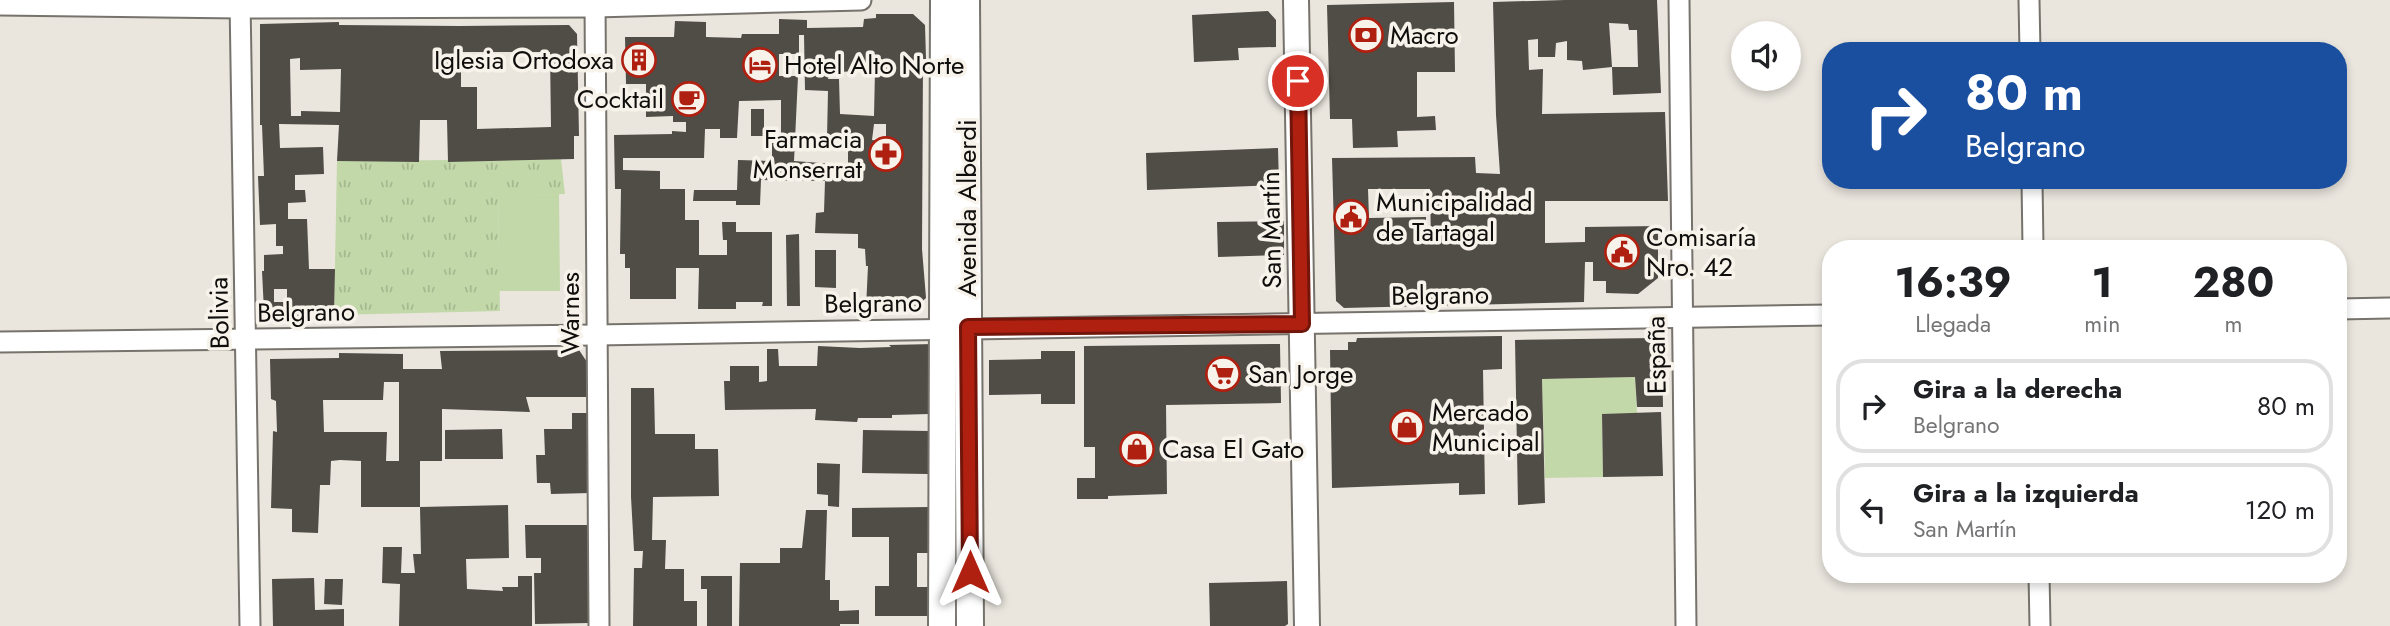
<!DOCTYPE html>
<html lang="es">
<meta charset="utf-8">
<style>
body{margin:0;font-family:Jost,sans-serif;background:#f2f2f2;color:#202124;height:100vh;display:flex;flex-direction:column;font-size:26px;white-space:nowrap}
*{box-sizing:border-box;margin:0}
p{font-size:23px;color:#757577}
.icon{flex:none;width:38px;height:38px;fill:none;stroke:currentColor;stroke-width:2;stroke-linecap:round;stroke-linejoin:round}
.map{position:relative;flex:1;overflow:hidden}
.details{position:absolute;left:1822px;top:240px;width:525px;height:343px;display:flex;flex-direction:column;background:#fff;border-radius:28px;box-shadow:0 4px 10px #0003}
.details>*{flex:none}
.top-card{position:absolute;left:1822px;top:42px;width:525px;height:147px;border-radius:28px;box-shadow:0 4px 10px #0003;background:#1a4fa0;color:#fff;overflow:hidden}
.tools{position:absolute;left:1731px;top:21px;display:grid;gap:14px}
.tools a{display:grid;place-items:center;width:70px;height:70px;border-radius:50%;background:#fff;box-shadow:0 4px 10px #0003;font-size:35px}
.pin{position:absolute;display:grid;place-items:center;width:60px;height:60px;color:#fff;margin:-30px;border:4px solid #fff;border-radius:50%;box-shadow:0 2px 7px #0007}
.me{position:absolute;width:77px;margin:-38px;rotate:0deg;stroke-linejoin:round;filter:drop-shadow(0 0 5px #0008)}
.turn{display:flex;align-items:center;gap:24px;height:147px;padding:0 28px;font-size:32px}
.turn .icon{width:91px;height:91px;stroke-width:2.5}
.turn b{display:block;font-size:49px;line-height:60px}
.eta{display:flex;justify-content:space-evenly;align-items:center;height:119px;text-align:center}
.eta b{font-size:42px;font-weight:700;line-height:49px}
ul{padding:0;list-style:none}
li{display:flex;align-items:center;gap:21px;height:94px;margin:0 14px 10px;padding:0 14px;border:4px solid #e0e0e0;border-radius:28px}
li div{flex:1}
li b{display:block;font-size:26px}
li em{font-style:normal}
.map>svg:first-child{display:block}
.grass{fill:url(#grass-tufts)}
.garden{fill:#c3d8a9}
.building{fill:#504c46;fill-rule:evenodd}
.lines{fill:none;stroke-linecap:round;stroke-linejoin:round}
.minor-casing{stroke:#76726c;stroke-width:23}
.tertiary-casing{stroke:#76726c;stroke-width:28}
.secondary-casing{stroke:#76726c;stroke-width:30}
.minor{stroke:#fff;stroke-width:19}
.tertiary{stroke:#fff;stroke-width:24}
.secondary{stroke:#fff;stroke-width:26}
.route-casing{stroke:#72150a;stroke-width:18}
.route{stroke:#af2010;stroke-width:12}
.labels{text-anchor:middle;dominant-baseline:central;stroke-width:7;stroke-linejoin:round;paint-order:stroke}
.poi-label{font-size:26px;fill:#100e0c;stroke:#f7f3eb;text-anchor:start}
.street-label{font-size:26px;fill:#100e0c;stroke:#f7f3eb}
</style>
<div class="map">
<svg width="2390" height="626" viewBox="0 0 2390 626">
<defs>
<pattern id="grass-tufts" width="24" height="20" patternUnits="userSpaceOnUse" patternTransform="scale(1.75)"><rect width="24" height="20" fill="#c3d8a9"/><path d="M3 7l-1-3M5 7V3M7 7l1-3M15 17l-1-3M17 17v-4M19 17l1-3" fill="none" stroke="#a6b890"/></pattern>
</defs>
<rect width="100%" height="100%" fill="#eae6de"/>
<path class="grass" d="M 561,159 L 565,194 L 498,196 L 500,311 L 334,315 L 337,161 Z"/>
<g class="garden">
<path d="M 559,194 L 560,291 L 499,291 L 498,195 Z"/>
<path d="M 1635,377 L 1637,413 L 1602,415 L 1603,477 L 1545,478 L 1542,379 Z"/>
</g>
<g class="building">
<path d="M 1565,0 L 1657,0 L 1661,93 L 1613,95 L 1612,67 L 1638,67 L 1637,30 L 1629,30 L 1628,24 L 1609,23 L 1612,67 L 1583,70 L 1582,61 L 1567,60 L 1567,41 L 1556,43 L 1555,57 L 1538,57 L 1538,39 L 1528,40 L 1529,70 L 1543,69 L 1542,114 L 1665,112 L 1668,201 L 1545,201 L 1545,243 L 1585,242 L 1585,227 L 1658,226 L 1658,278 L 1638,294 L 1606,293 L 1606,281 L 1593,281 L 1593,262 L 1585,262 L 1584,302 L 1344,308 L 1336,301 L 1332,158 L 1475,157 L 1476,173 L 1500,174 L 1496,115 L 1493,2 ZM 1368,189 L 1430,189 L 1431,243 L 1426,244 L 1426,217 L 1369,218 Z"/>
<path d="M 1454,2 L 1455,72 L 1417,72 L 1417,117 L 1435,116 L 1436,130 L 1397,131 L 1398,147 L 1353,148 L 1352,119 L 1330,119 L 1327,5 Z"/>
<path d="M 1268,11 L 1276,20 L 1276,47 L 1238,48 L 1239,60 L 1194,62 L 1192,15 Z"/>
<path d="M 876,14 L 913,14 L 925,25 L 926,59 L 923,59 L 922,249 L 926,298 L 916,307 L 866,308 L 868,266 L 866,266 L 865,249 L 858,248 L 858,234 L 815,233 L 816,213 L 824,212 L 825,181 L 761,180 L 760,205 L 736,205 L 736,201 L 693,201 L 694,190 L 737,190 L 738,160 L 772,161 L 772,143 L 781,143 L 781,100 L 739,101 L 737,138 L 720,138 L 720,129 L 705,129 L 704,158 L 623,158 L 623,170 L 660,171 L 660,189 L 685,189 L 685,220 L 699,220 L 699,255 L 727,255 L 727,240 L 723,240 L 722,222 L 736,222 L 736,232 L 772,232 L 772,306 L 762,306 L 763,302 L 736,302 L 736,309 L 698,309 L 699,268 L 676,268 L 676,299 L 630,299 L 630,268 L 625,268 L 625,254 L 620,254 L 621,189 L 615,189 L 614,135 L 672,134 L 672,131 L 686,132 L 686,122 L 673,122 L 673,116 L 646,117 L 646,84 L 626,84 L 625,37 L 674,37 L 675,21 L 706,22 L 706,37 L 741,38 L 742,34 L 779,34 L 779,19 L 807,20 L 807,28 L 863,27 L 864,19 L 876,18 ZM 799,35 L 804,35 L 805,90 L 828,91 L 827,138 L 848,139 L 848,165 L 794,161 L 798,76 L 779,76 L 779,54 L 799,54 ZM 875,71 L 874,116 L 840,114 L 839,79 L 828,79 L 830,72 ZM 874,124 L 886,124 L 886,141 L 872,140 Z"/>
<path d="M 339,22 L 339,25 L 459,26 L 569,25 L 577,34 L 579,136 L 574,136 L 574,159 L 448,162 L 447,120 L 420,120 L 419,162 L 337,161 L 339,125 L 279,124 L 280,148 L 323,147 L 324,174 L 295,175 L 295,190 L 305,190 L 306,202 L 288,203 L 288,219 L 307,219 L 309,269 L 335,269 L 334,315 L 272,317 L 264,311 L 262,271 L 264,271 L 264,255 L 283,254 L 283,246 L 276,246 L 276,224 L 260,225 L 258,176 L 264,176 L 262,125 L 260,125 L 260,24 ZM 461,52 L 550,52 L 551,127 L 477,129 L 477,87 L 461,87 ZM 300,58 L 300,70 L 341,69 L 340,112 L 301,111 L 301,116 L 291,116 L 290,59 ZM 274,289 L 287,289 L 287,302 L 274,302 Z"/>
<rect x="751" y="109" width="13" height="27"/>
<path d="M 1278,148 L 1279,185 L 1147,190 L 1146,153 Z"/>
<path d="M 1284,221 L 1284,255 L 1218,257 L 1217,222 Z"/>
<path d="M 799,234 L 800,306 L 787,306 L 786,235 Z"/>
<path d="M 815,250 L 836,250 L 836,288 L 815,287 Z"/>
<path d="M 1502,336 L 1502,369 L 1483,370 L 1485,494 L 1459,495 L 1459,483 L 1332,488 L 1330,350 L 1348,350 L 1348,342 L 1356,342 L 1357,338 Z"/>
<path d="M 1652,338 L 1662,350 L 1663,407 L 1637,407 L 1635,377 L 1542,379 L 1545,503 L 1518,505 L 1515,340 Z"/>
<path d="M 934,344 L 934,384 L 929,383 L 929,414 L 892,415 L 892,418 L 858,418 L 857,422 L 815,420 L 816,409 L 725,410 L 724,381 L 730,381 L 730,366 L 759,366 L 759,382 L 767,381 L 767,349 L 778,349 L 779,366 L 817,366 L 818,346 L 860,348 L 891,347 L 889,345 Z"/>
<path d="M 1280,344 L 1281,403 L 1166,405 L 1167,494 L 1108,496 L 1108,499 L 1077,499 L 1077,478 L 1095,478 L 1095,447 L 1084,447 L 1084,346 Z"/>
<path d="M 579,350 L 587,362 L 587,397 L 526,397 L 530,412 L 442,409 L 442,461 L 420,461 L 420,507 L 361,507 L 361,461 L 340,460 L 331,461 L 330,485 L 320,485 L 318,533 L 292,532 L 292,509 L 271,508 L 273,431 L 277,432 L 276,401 L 271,399 L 270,359 L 339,358 L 339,353 L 403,354 L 403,369 L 442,369 L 440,351 ZM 384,382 L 399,382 L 399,461 L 386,461 L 387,432 L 324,432 L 323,400 L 383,400 Z"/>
<path d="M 1041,351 L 1075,351 L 1075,404 L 1041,404 L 1041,394 L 989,395 L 989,360 L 1041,359 Z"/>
<path d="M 631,388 L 654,388 L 655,434 L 695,434 L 695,449 L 718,449 L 719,496 L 653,497 L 652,540 L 666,540 L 665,569 L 684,569 L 684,601 L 697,601 L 697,626 L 633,626 L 634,568 L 642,568 L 643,551 L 634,551 L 631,497 Z"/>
<path d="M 1661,412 L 1663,476 L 1603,477 L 1602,414 Z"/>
<path d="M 572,413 L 587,413 L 590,493 L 551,494 L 550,483 L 537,483 L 536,455 L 545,455 L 544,429 L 572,429 Z"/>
<path d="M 502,429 L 503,459 L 445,459 L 445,430 Z"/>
<path d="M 863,430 L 929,431 L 928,474 L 862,473 Z"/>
<path d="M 817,463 L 840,464 L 839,507 L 828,506 L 828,495 L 817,494 Z"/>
<path d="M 508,505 L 509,558 L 466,559 L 467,589 L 503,591 L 502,587 L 518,587 L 518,576 L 532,576 L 532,626 L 399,626 L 400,584 L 382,583 L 383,547 L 402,547 L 401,573 L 415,573 L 413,554 L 421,554 L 420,507 Z"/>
<path d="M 930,507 L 930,553 L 917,553 L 917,587 L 928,587 L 928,616 L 875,616 L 875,586 L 889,586 L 889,537 L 852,537 L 852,508 Z"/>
<path d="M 806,510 L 827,510 L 825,580 L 830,580 L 830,600 L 839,600 L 839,611 L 859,610 L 859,624 L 840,624 L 840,626 L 739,626 L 740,563 L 780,563 L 780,548 L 802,548 Z"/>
<path d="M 525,525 L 591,525 L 590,623 L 535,624 L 534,573 L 541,573 L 541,558 L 526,558 Z"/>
<path d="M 701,576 L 732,576 L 732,626 L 707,626 L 707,589 L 701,589 Z"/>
<path d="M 314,578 L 315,610 L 344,609 L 344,626 L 273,626 L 272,579 Z"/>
<path d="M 325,579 L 343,579 L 342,605 L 324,604 Z"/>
<path d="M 1287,581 L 1288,624 L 1285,626 L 1210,626 L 1209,583 Z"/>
</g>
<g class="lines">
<g class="minor-casing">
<g id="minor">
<path d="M 240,0 L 250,626"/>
<path d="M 595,0 L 599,626"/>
<path d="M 1679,0 L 1686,626"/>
<path d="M 2029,0 L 2030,51"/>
<path d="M 0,5 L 240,8 L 595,7 L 861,0"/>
<path d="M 2032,180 L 2033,248"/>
<path d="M 2338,309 L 2390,308"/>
<path d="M 0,342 L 596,335 L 1830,315"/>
<path d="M 2039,574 L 2040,626"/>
</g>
</g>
<g class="tertiary-casing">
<path id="tertiary" d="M 1296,0 L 1307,626"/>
</g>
<g class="secondary-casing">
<g id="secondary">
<path d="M 966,0 L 970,626"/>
<path d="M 942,626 L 944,0"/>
</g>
</g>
<use href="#minor" class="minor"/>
<use href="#tertiary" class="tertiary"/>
<use href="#secondary" class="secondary"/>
</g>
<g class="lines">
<g class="route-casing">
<path id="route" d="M 970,572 L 968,327 L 1302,324 L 1298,81"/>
</g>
<use href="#route" class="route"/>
</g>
<defs>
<g id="bank-ring" transform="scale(1.75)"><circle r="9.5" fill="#f7f3eb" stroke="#af2010" stroke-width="1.5"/><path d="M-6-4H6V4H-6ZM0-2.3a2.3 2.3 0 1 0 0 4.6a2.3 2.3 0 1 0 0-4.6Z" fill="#af2010"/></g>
<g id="building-ring" transform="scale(1.75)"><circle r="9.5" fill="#f7f3eb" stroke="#af2010" stroke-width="1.5"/><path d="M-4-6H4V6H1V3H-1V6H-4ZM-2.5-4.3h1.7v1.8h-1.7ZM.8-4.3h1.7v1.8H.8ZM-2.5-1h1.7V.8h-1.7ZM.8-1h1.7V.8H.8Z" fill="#af2010"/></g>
<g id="hotel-ring" transform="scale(1.75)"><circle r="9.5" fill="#f7f3eb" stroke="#af2010" stroke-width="1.5"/><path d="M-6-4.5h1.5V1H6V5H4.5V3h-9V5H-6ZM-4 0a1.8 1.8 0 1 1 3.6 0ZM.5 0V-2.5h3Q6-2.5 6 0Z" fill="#af2010"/></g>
<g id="cafe-ring" transform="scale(1.75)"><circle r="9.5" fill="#f7f3eb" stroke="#af2010" stroke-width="1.5"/><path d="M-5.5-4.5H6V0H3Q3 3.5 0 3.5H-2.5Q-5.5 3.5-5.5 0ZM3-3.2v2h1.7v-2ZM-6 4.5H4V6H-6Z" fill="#af2010"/></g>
<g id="pharmacy-ring" transform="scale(1.75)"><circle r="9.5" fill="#f7f3eb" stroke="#af2010" stroke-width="1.5"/><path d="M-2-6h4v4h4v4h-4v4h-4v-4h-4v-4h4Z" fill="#af2010"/></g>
<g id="civic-ring" transform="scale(1.75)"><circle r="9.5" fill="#f7f3eb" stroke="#af2010" stroke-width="1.5"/><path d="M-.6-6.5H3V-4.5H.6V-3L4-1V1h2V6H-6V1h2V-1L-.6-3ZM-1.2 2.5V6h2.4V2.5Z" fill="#af2010"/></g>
<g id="supermarket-ring" transform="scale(1.75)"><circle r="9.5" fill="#f7f3eb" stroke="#af2010" stroke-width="1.5"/><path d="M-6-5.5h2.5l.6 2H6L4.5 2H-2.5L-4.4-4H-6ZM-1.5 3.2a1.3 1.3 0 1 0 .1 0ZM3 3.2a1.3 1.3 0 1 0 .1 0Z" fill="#af2010"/></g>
<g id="shop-ring" transform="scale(1.75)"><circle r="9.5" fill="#f7f3eb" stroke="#af2010" stroke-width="1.5"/><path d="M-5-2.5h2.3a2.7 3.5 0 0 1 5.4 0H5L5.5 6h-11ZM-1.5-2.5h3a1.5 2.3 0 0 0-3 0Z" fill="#af2010"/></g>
</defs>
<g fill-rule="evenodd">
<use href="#bank-ring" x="1366" y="35"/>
<use href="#building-ring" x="639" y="60"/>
<use href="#hotel-ring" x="760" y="65"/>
<use href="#cafe-ring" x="689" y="99"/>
<use href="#pharmacy-ring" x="886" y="154"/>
<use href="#civic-ring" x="1351" y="217"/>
<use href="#civic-ring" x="1622" y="252"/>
<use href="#supermarket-ring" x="1223" y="374"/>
<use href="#shop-ring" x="1407" y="427"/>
<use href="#shop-ring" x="1137" y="449"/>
</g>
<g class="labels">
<g class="poi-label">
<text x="1390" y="35">Macro</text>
<text x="614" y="60" text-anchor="end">Iglesia Ortodoxa</text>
<text x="784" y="65">Hotel Alto Norte</text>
<text x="664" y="99" text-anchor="end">Cocktail</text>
<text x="862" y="139" text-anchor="end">Farmacia<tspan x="862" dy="30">Monserrat</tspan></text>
<text x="1376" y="202">Municipalidad<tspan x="1376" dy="30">de Tartagal</tspan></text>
<text x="1646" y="237">Comisaría<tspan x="1646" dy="30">Nro. 42</tspan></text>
<text x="1248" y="374">San Jorge</text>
<text x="1432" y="412">Mercado<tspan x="1432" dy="30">Municipal</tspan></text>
<text x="1162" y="449">Casa El Gato</text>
</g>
<g class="street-label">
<text transform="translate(967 208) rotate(-90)">Avenida Alberdi</text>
<text transform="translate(1271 230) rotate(-91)">San Martín</text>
<text transform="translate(1440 295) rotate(-1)">Belgrano</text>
<text transform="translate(873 303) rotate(-1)">Belgrano</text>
<text transform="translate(306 312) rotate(-1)">Belgrano</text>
<text transform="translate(219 313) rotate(-91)">Bolivia</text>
<text transform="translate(570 313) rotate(-90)">Warnes</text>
<text transform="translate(1656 355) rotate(-91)">España</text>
</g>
</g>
</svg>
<div class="tools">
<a><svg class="icon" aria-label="sound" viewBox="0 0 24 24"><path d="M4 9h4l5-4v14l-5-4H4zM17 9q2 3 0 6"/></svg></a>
</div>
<div class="pin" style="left:1298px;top:81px;background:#d93025"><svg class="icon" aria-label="arrive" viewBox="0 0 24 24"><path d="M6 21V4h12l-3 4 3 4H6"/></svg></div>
<svg class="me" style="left:970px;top:572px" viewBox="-20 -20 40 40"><path d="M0-17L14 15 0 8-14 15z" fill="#af2010" stroke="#fff" stroke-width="4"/></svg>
<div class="top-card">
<div class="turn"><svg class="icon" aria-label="right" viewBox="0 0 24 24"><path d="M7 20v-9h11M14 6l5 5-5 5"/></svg><div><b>80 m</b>Belgrano</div></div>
</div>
<section class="details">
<div class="eta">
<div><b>16:39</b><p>Llegada</p></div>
<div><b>1</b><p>min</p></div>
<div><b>280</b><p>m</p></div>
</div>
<ul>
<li><svg class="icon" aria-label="right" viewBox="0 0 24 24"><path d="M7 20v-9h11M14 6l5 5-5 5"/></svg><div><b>Gira a la derecha</b><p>Belgrano</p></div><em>80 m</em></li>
<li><svg class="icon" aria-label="left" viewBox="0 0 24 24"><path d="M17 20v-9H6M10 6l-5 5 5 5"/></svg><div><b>Gira a la izquierda</b><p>San Martín</p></div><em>120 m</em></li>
</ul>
</section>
</div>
